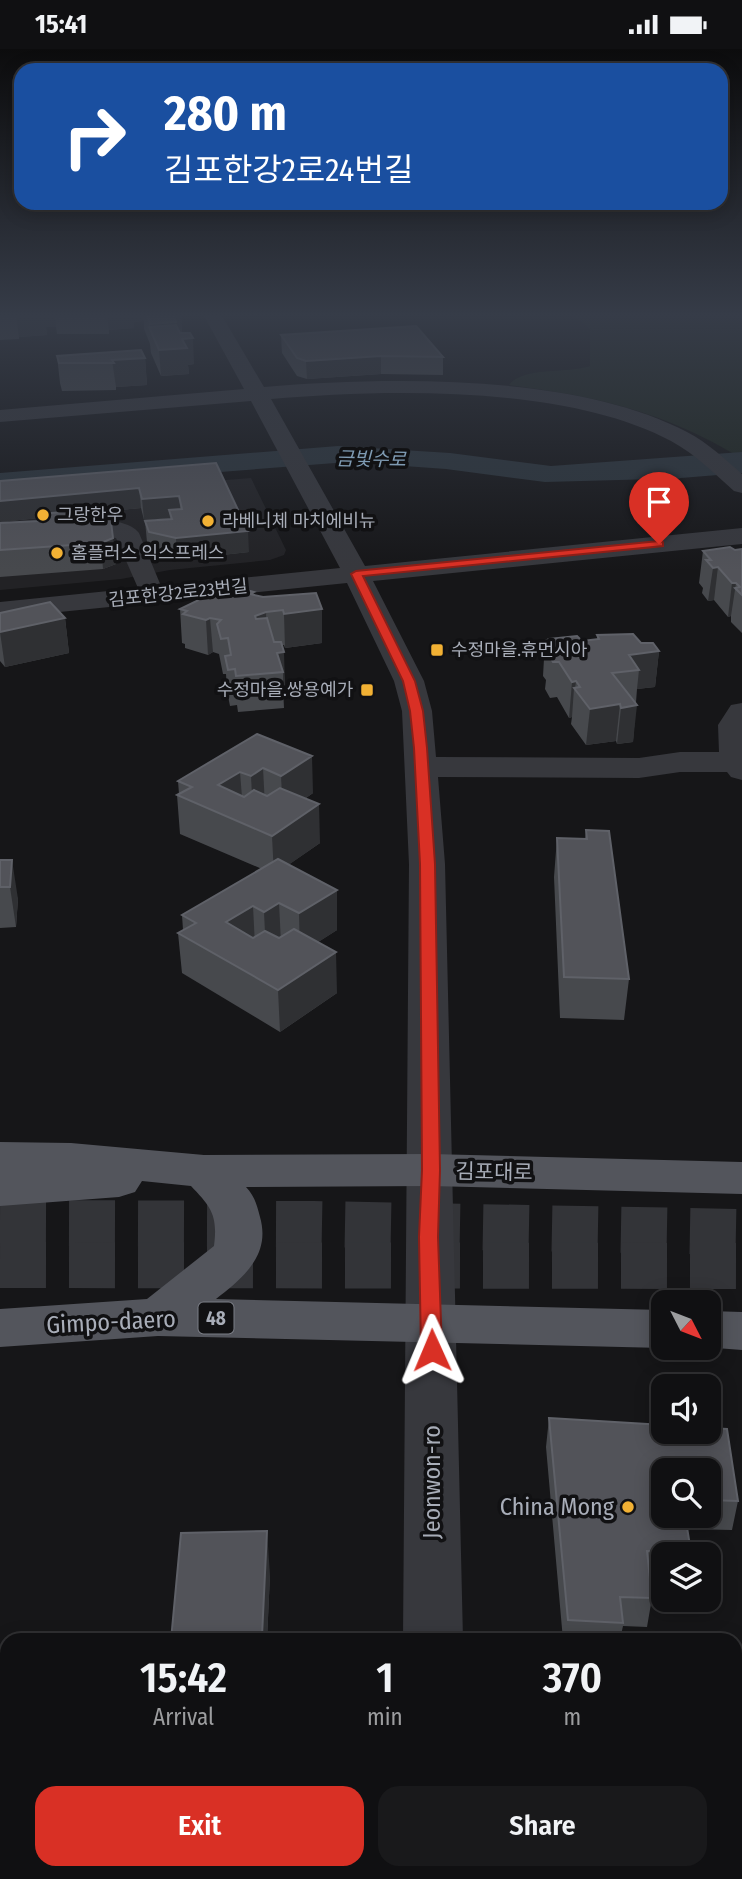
<!DOCTYPE html>
<meta charset="utf-8">
<style>
body{margin:0;font-family:"Fira Sans Condensed","Noto Sans KR",sans-serif;background:#19191b;color:#f1f3f6;height:100vh;display:flex;flex-direction:column;font-size:26px;white-space:nowrap}
*{box-sizing:border-box;margin:0}
p{font-size:23px;color:#9c9d9f}
.icon{flex:none;width:38px;height:38px;fill:none;stroke:currentColor;stroke-width:2;stroke-linecap:round;stroke-linejoin:round}
.map{position:relative;flex:1;overflow:hidden}
.side{position:absolute;left:0px;top:1584px;width:742px;height:247px;display:flex;flex-direction:column;background:#101012;border-radius:21px 21px 0 0;box-shadow:0 4px 18px #0003,0 0 0 2px #303032}
.side>*{flex:none}
.guide{position:absolute;left:14px;top:14px;width:714px;height:147px;border-radius:21px;box-shadow:0 4px 18px #0003,0 0 0 2px #303032;background:#1a4fa0;color:#fff;overflow:hidden}
.needle{width:46px;rotate:132deg}
.fabs{position:absolute;left:651px;top:1241px;display:grid;gap:14px}
.fabs a{display:grid;place-items:center;width:70px;height:70px;border-radius:14px;background:#101012;box-shadow:0 4px 18px #0003,0 0 0 2px #303032;font-size:35px}
.pin{position:absolute;display:grid;place-items:center;width:60px;height:60px;color:#fff;margin:-72px -30px;border-radius:50% 50% 50% 0;rotate:-45deg;box-shadow:0 0 7px #0007}
.pin .icon{rotate:45deg}
.me{position:absolute;width:77px;margin:-38px;rotate:359deg;stroke-linejoin:round;filter:drop-shadow(0 0 5px #0008)}
.turn{display:flex;align-items:center;gap:24px;height:147px;padding:0 35px;font-size:32px}
.turn .icon{width:91px;height:91px;stroke-width:2.5}
.turn b{display:block;font-size:49px;line-height:60px}
.eta{display:flex;justify-content:space-evenly;align-items:center;height:119px;text-align:center}
.eta b{font-size:42px;font-weight:600;line-height:49px}
.button{display:flex;gap:14px;margin-top:auto;padding:14px 35px}
.button a{flex:1;height:80px;border-radius:21px;background:#d93025;color:#fff;font-size:28px;font-weight:600;line-height:80px;text-align:center}
.button a+a{background:#19191b;color:#f1f3f6}
.status{display:flex;justify-content:space-between;align-items:center;height:49px;padding:0 35px;background:#101012;direction:ltr}
.status svg{height:19px;fill:currentColor}
.map>svg:first-child{display:block}
.built{fill:#222225}
.green{fill:#1e261f}
.water{fill:#2c353c}
.lines{fill:none;stroke-linecap:round;stroke-linejoin:round}
.major-tunnel{stroke:#333438;stroke-width:46;stroke-dasharray:46 23;stroke-linecap:butt}
.minor{fill:#37383d;fill-rule:evenodd}
.major{fill:#53555c;fill-rule:evenodd}
.wall{fill:#47494d;fill-rule:evenodd}
.shaded-wall{fill:#2f3033}
.building{fill:#525359;stroke:#5f6168;stroke-width:2}
.route{fill:#d93025;stroke:#8d1f18;stroke-width:2}
.poi-dot{fill:#f2b134;stroke:#111113;stroke-width:2.5}
.labels{text-anchor:middle;dominant-baseline:central;stroke-width:7;stroke-linejoin:round;paint-order:stroke}
.far-poi-label{font-size:18px;fill:#a8adb8;stroke:#111113;text-anchor:start}
.far-street-label{font-size:18px;fill:#a8adb8;stroke:#111113}
.far-water-label{font-size:19px;font-style:italic;fill:#7f9bb3;stroke:#111113}
.shield{fill:#111113;stroke:#7b7e86;stroke-width:2}
.shield-label{font-size:19px;font-weight:bold;fill:#a8adb8}
.street-label{font-size:21px;fill:#a8adb8;stroke:#111113}
.near-street-label{font-size:24px;fill:#a8adb8;stroke:#111113}
.near-poi-label{font-size:24px;fill:#a8adb8;stroke:#111113;text-anchor:end}
</style>
<div class="status"><b>15:41</b><svg viewBox="0 0 49 12"><path d="M0 12V9h3v3zM5 12V6h3v6zM10 12V3h3v9zM15 12V0h3v12zM26 1h20v11H26zM47 4h2v5h-2z"/></svg></div>
<div class="map">
<svg width="742" height="1830" viewBox="0 0 742 1830">
<rect width="100%" height="100%" fill="#161618"/>
<path class="built" d="M 251,429 L 286,501 L 284,506 L 270,511 L 170,521 L 121,530 L 0,541 L 0,449 Z"/>
<path class="green" d="M 573,265 L 742,265 L 742,410 C 667,363 595,347 509,336 C 523,317 568,325 590,317 L 590,280 Z"/>
<path class="water" d="M 338,397 L 450,404 L 551,417 L 742,403 L 742,424 L 681,429 L 661,435 L 656,430 L 545,433 L 446,420 L 348,413 L 0,440 L 0,424 Z"/>
<g class="lines">
<g class="major-tunnel">
<path d="M 0,1174 L 314,1175 L 742,1183"/>
<path d="M 0,1216 L 742,1217"/>
</g>
<g class="minor">
<path d="M 203,265 L 221,265 L 264,338 C 388,328 575,324 687,383 C 708,394 725,410 742,425 L 742,444 L 734,442 C 714,424 695,405 671,392 C 566,336 387,340 271,350 L 365,517 L 742,479 L 742,495 L 373,532 L 424,632 L 432,662 L 436,708 L 639,709 L 680,703 L 719,703 L 718,676 L 731,656 L 742,654 L 742,731 L 731,728 L 727,723 L 680,723 L 639,729 L 438,728 L 445,815 L 463,1591 L 403,1591 L 409,815 L 402,662 L 394,632 L 347,534 L 0,569 L 0,553 L 138,539 L 116,489 L 85,486 L 0,494 L 0,478 C 29,476 121,459 139,484 L 161,537 L 340,519 L 251,352 L 0,373 L 0,361 L 244,340 Z"/>
<path d="M 401,1824 L 467,1824 L 468,1830 L 400,1830 Z"/>
</g>
<g class="major">
<path d="M 0,1093 L 71,1094 L 204,1106 L 431,1105 L 742,1113 L 742,1145 L 431,1137 L 246,1138 C 254,1146 257,1156 260,1168 C 271,1206 243,1229 216,1250 L 663,1261 L 663,1298 L 666,1298 L 663,1299 L 158,1287 L 0,1298 L 0,1260 L 147,1250 L 214,1197 C 218,1166 211,1158 191,1137 L 142,1132 L 135,1143 L 119,1148 L 0,1157 L 0,1125 L 3,1125 L 0,1125 Z"/>
<path d="M 709,1262 L 742,1263 L 742,1301 L 703,1298 L 709,1298 Z"/>
</g>
</g>
<g class="wall">
<path d="M 0,265 L 181,265 L 182,284 L 194,315 L 188,316 L 189,325 L 161,327 L 151,304 L 150,295 L 144,280 L 144,272 L 134,273 L 134,279 L 109,281 L 109,285 L 57,285 L 56,278 L 46,278 L 47,286 L 19,288 L 19,290 L 0,291 Z"/>
<path d="M 281,286 L 443,308 L 443,326 L 381,325 L 307,330 L 297,327 L 282,304 Z"/>
<path d="M 57,307 L 145,309 L 147,336 L 116,338 L 116,341 L 62,342 L 60,334 Z"/>
<path d="M 216,414 L 249,503 L 177,511 L 151,505 L 147,493 L 145,472 L 170,470 L 170,469 L 144,471 L 141,459 L 99,463 L 116,515 L 103,520 L 0,528 L 0,474 L 39,472 L 39,469 L 0,473 L 0,432 Z"/>
<path d="M 742,500 L 742,584 L 731,573 L 731,567 L 728,568 L 714,551 L 708,552 L 702,544 L 703,539 L 699,534 L 703,502 Z"/>
<path d="M 316,544 L 322,594 L 285,599 L 284,596 L 282,596 L 285,638 L 283,638 L 284,659 L 238,663 L 237,656 L 230,657 L 227,642 L 226,625 L 223,625 L 219,605 L 213,603 L 208,606 L 185,599 L 185,595 L 182,594 L 180,560 L 200,550 L 199,546 L 254,546 L 263,548 Z"/>
<path d="M 0,564 L 65,569 L 69,604 L 5,618 L 0,612 Z"/>
<path d="M 597,586 L 641,594 L 659,602 L 655,638 L 637,640 L 633,693 L 617,695 L 616,692 L 586,696 L 571,675 L 572,668 L 569,669 L 557,648 L 550,649 L 545,640 L 546,631 L 543,627 L 545,592 L 582,592 L 597,590 Z"/>
<path d="M 257,685 L 313,744 L 306,749 L 320,794 L 288,816 L 337,841 L 337,881 L 318,893 L 337,944 L 280,983 L 182,924 L 178,884 L 183,881 L 182,866 L 262,820 L 180,785 L 177,746 L 179,745 L 178,732 Z"/>
<path d="M 586,781 L 629,930 L 624,971 L 560,969 L 554,828 L 557,789 L 585,790 Z"/>
<path d="M 0,811 L 18,850 L 16,878 L 0,879 Z"/>
<path d="M 549,1369 L 663,1376 L 663,1382 L 709,1382 L 709,1379 L 727,1380 L 738,1452 L 732,1481 L 687,1480 L 690,1505 L 663,1505 L 663,1532 L 650,1531 L 652,1549 L 647,1578 L 623,1577 L 620,1591 L 563,1591 L 546,1398 ZM 663,1421 L 709,1421 L 709,1466 L 663,1466 Z"/>
<path d="M 270,1526 L 267,1591 L 171,1591 Z"/>
<path d="M 547,1824 L 679,1824 L 677,1830 L 547,1830 Z"/>
</g>
<g class="shaded-wall">
<path d="M 16,265 L 55,265 L 56,278 L 46,278 L 47,286 L 19,288 Z"/>
<path d="M 107,265 L 143,265 L 144,272 L 134,273 L 134,279 L 109,281 Z"/>
<path d="M 172,265 L 181,265 L 182,290 L 151,282 L 150,275 Z"/>
<path d="M 193,289 L 194,315 L 188,316 L 189,325 L 161,327 L 159,301 L 182,290 Z"/>
<path d="M 381,307 L 381,325 L 307,330 L 306,312 Z"/>
<path d="M 145,309 L 147,336 L 116,338 L 112,311 Z"/>
<path d="M 139,439 L 141,459 L 0,473 L 0,452 Z"/>
<path d="M 179,447 L 181,468 L 169,461 L 170,469 L 144,471 L 142,450 Z"/>
<path d="M 248,482 L 249,503 L 177,511 L 176,489 Z"/>
<path d="M 113,489 L 116,515 L 103,520 L 101,494 Z"/>
<path d="M 718,518 L 714,551 L 708,552 L 713,519 Z"/>
<path d="M 732,534 L 736,534 L 731,567 L 728,568 Z"/>
<path d="M 254,543 L 255,567 L 266,563 L 267,597 L 257,601 L 250,545 Z"/>
<path d="M 322,560 L 322,594 L 285,599 L 284,565 Z"/>
<path d="M 65,569 L 69,604 L 5,618 L 0,583 Z"/>
<path d="M 210,569 L 213,603 L 208,606 L 206,571 Z"/>
<path d="M 659,602 L 655,638 L 637,640 L 639,621 L 629,606 Z"/>
<path d="M 284,603 L 285,638 L 283,638 L 283,623 L 277,604 Z"/>
<path d="M 576,632 L 575,640 L 574,639 L 572,668 L 569,669 L 572,633 Z"/>
<path d="M 620,655 L 616,692 L 586,696 L 590,660 Z"/>
<path d="M 637,656 L 633,693 L 617,695 L 621,659 Z"/>
<path d="M 312,707 L 313,744 L 283,765 L 281,727 Z"/>
<path d="M 263,719 L 265,757 L 253,765 L 251,727 Z"/>
<path d="M 240,723 L 243,761 L 218,736 Z"/>
<path d="M 319,755 L 320,794 L 274,826 L 272,787 Z"/>
<path d="M 12,811 L 18,850 L 16,878 L 10,838 Z"/>
<path d="M 337,841 L 337,881 L 300,905 L 299,864 Z"/>
<path d="M 279,854 L 281,894 L 266,904 L 264,863 Z"/>
<path d="M 253,857 L 255,897 L 228,913 L 226,873 Z"/>
<path d="M 336,903 L 337,944 L 280,983 L 278,941 Z"/>
<path d="M 267,1482 L 270,1526 L 267,1591 L 262,1591 Z"/>
<path d="M 121,1824 L 207,1824 L 195,1830 L 108,1830 Z"/>
</g>
<g class="building">
<path d="M 147,265 L 172,265 L 176,273 L 150,275 Z"/>
<path d="M 176,276 L 180,284 L 190,284 L 193,289 L 182,290 L 187,299 L 159,301 L 149,278 Z"/>
<path d="M 416,277 L 443,308 L 381,307 L 306,312 L 297,309 L 281,286 Z"/>
<path d="M 141,301 L 145,309 L 112,311 L 114,314 L 59,314 L 57,307 Z"/>
<path d="M 216,414 L 248,482 L 176,489 L 149,483 L 145,472 L 172,470 L 169,461 L 182,460 L 179,447 L 142,450 L 139,439 L 0,452 L 0,432 Z"/>
<path d="M 90,461 L 110,465 L 113,489 L 101,494 L 0,501 L 0,474 L 39,472 L 39,465 Z"/>
<path d="M 730,498 L 735,501 L 742,500 L 742,546 L 735,539 L 740,538 L 736,534 L 732,534 L 718,518 L 713,519 L 706,511 L 711,511 L 703,502 Z"/>
<path d="M 224,535 L 254,543 L 250,545 L 263,548 L 316,544 L 322,560 L 284,565 L 283,561 L 266,563 L 255,567 L 256,570 L 267,569 L 274,593 L 281,593 L 284,603 L 277,604 L 283,623 L 236,627 L 235,620 L 228,621 L 225,607 L 231,606 L 228,589 L 221,590 L 217,575 L 221,571 L 210,569 L 206,571 L 183,565 L 187,562 L 180,560 L 205,548 L 199,546 L 217,536 Z"/>
<path d="M 50,553 L 65,569 L 0,583 L 0,564 Z"/>
<path d="M 633,585 L 641,594 L 653,594 L 659,602 L 629,606 L 639,621 L 612,624 L 637,656 L 621,659 L 620,655 L 590,660 L 574,639 L 580,638 L 576,632 L 572,633 L 559,613 L 553,613 L 548,604 L 553,604 L 545,592 L 549,590 L 577,587 L 582,592 L 599,590 L 597,586 Z"/>
<path d="M 257,685 L 312,707 L 281,727 L 263,719 L 251,727 L 240,723 L 218,736 L 244,748 L 254,741 L 267,747 L 280,739 L 319,755 L 272,787 L 177,746 L 192,738 L 178,732 Z"/>
<path d="M 586,781 L 609,782 L 629,930 L 564,928 L 557,789 L 587,790 Z"/>
<path d="M 278,810 L 337,841 L 299,864 L 279,854 L 264,863 L 253,857 L 226,873 L 253,889 L 265,882 L 279,889 L 294,880 L 336,903 L 278,941 L 178,884 L 196,874 L 182,866 Z"/>
<path d="M 0,811 L 12,811 L 10,838 L 0,838 Z"/>
<path d="M 549,1369 L 663,1376 L 663,1382 L 709,1382 L 709,1379 L 727,1380 L 738,1452 L 709,1451 L 709,1421 L 663,1421 L 663,1466 L 685,1466 L 691,1503 L 647,1502 L 652,1549 L 620,1548 L 623,1574 L 568,1571 Z"/>
<path d="M 267,1482 L 262,1587 L 244,1588 L 244,1591 L 171,1591 L 181,1484 Z"/>
<path d="M 7,1787 L 7,1824 L 121,1824 L 108,1830 L 0,1830 L 0,1790 Z"/>
<path d="M 554,1824 L 655,1824 L 656,1830 L 554,1830 Z"/>
</g>
<linearGradient id="sky" x2="0" y2="1"><stop stop-color="#0c0c0d"/><stop offset="0.51" stop-color="#363c48"/><stop offset="1" stop-color="#363c48" stop-opacity="0"/></linearGradient>
<rect width="742" height="522" fill="url(#sky)"/>
<path class="route" d="M 659,492 L 663,493 L 663,497 L 363,527 L 415,632 L 423,662 L 427,699 L 435,815 L 440,1121 L 438,1188 L 442,1301 L 439,1307 L 432,1310 L 424,1307 L 421,1301 L 419,1188 L 422,1121 L 420,815 L 414,699 L 410,662 L 403,632 L 351,525 L 356,522 Z"/>
<g class="poi-dot">
<circle cx="43" cy="466" r="7"/>
<circle cx="208" cy="472" r="7"/>
<circle cx="57" cy="504" r="7"/>
<rect x="430" y="594" width="14" height="14" rx="3.5"/>
<rect x="360" y="634" width="14" height="14" rx="3.5"/>
<circle cx="628" cy="1458" r="7"/>
</g>
<g class="labels">
<g class="far-poi-label">
<text x="57" y="466">그랑한우</text>
<text x="222" y="472">라베니체 마치에비뉴</text>
<text x="71" y="504">홈플러스 익스프레스</text>
<text x="451" y="601">수정마을.휴먼시아</text>
<text x="353" y="641" text-anchor="end">수정마을.쌍용예가</text>
</g>
<g class="far-street-label">
<text transform="translate(178 544) rotate(-6)">김포한강2로23번길</text>
</g>
<g class="far-water-label">
<text transform="translate(371 410) rotate(1)">금빛수로</text>
</g>
<rect class="shield" x="198.5" y="1253.5" width="35" height="31" rx="5"/>
<g class="shield-label">
<text x="216" y="1269">48</text>
</g>
<g class="street-label">
<text transform="translate(494 1123) rotate(1)">김포대로</text>
</g>
<g class="near-street-label">
<text transform="translate(111 1273) rotate(-3)">Gimpo-daero</text>
<text transform="translate(432 1433) rotate(-90)">Jeonwon-ro</text>
</g>
<g class="near-poi-label">
<text x="614" y="1458">China Mong</text>
</g>
</g>
</svg>
<div class="fabs">
<a><svg class="needle" viewBox="-14 -14 28 28"><path d="M0-13l5 13h-10z" fill="#e53935"/><path d="M0 13l5-13h-10z" fill="#9c9d9f"/></svg></a>
<a><svg class="icon" aria-label="sound" viewBox="0 0 24 24"><path d="M4 9h4l5-4v14l-5-4H4zM17 9q2 3 0 6"/></svg></a>
<a><svg class="icon" aria-label="search" viewBox="0 0 24 24"><circle cx="10" cy="10" r="6"/><path d="M15 15l6 6"/></svg></a>
<a><svg class="icon" aria-label="layers" viewBox="0 0 24 24"><path d="M12 4l9 5-9 5-9-5zM3 14l9 5 9-5"/></svg></a>
</div>
<div class="pin" style="left:659px;top:495px;background:#d93025"><svg class="icon" aria-label="arrive" viewBox="0 0 24 24"><path d="M6 21V4h12l-3 4 3 4H6"/></svg></div>
<svg class="me" style="left:432px;top:1301px" viewBox="-20 -20 40 40"><path d="M0-17L14 15 0 8-14 15z" fill="#d93025" stroke="#fff" stroke-width="4"/></svg>
<div class="guide">
<div class="turn"><svg class="icon" aria-label="right" viewBox="0 0 24 24"><path d="M7 20v-9h11M14 6l5 5-5 5"/></svg><div><b>280 m</b>김포한강2로24번길</div></div>
</div>
<section class="side">
<div class="eta">
<div><b>15:42</b><p>Arrival</p></div>
<div><b>1</b><p>min</p></div>
<div><b>370</b><p>m</p></div>
</div>
<div class="button"><a>Exit</a><a>Share</a></div>
</section>
</div>
